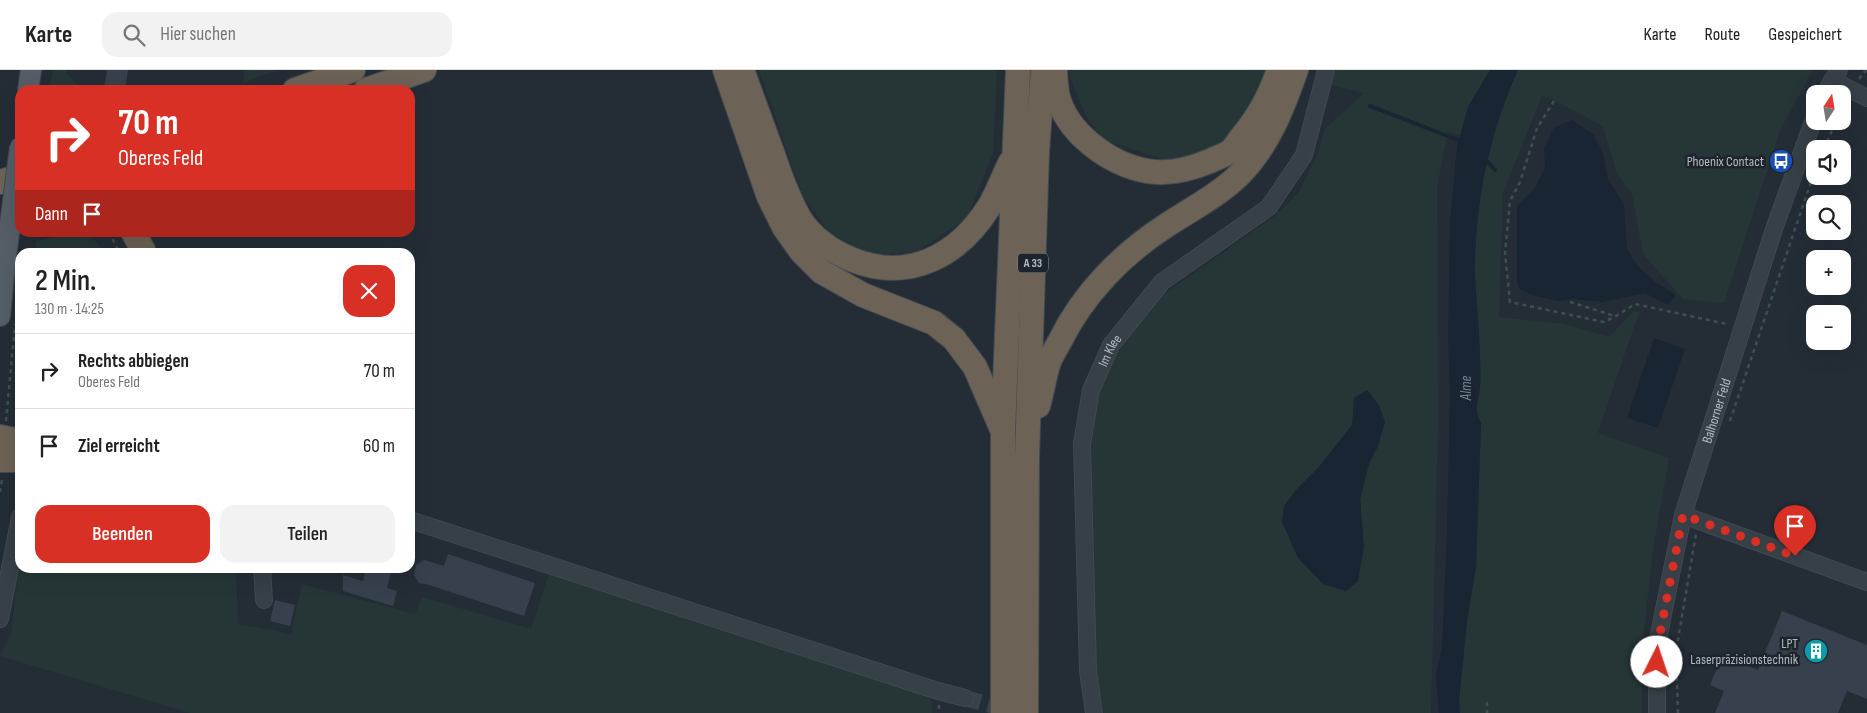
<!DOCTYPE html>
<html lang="de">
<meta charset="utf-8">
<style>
body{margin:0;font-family:"Sofia Sans Condensed",sans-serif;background:#f2f2f2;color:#222;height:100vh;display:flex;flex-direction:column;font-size:19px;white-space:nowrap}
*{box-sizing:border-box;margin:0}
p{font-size:16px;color:#767676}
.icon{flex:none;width:28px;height:28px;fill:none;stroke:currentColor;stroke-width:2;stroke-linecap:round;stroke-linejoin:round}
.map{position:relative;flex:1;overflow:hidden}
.details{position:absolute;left:15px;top:178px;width:400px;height:325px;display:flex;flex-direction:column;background:#fff;border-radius:15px;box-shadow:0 5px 20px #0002}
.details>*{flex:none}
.hud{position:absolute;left:15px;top:15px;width:400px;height:152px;border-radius:15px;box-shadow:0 5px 20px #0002;background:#d93025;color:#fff;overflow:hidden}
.needle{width:32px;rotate:12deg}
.controls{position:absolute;left:1806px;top:15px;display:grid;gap:10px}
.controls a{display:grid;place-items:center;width:45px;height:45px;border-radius:10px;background:#fff;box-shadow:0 5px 20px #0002;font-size:25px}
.pin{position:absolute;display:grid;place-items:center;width:42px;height:42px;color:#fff;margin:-51px -21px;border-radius:50% 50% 50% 0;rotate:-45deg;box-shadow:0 0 5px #0007}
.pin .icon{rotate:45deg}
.me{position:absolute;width:55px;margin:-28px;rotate:4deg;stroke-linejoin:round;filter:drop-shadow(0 0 4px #0008)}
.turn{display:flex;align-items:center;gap:18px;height:105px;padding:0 20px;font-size:22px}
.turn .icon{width:65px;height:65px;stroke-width:2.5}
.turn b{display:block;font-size:35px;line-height:42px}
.then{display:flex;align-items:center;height:48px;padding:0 20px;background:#0003;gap:10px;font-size:19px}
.round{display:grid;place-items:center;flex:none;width:52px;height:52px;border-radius:15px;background:#f2f2f2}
.summary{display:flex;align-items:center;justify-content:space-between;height:85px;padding:0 20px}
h1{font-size:30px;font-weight:600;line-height:38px}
.action{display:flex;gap:10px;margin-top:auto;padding:10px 20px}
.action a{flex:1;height:58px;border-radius:15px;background:#d93025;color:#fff;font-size:20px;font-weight:600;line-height:58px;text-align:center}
.action a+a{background:#f2f2f2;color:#222}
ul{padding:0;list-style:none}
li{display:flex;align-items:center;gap:15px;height:75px;padding:0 20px;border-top:1px solid #e0e0e0}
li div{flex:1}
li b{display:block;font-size:19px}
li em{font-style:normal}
header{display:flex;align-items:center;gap:30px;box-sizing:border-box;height:70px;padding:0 25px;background:#fff;border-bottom:1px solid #e0e0e0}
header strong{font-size:24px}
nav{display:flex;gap:28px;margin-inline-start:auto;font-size:18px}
.search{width:350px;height:45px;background:#f2f2f2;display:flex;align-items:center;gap:12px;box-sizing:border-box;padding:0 18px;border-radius:15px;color:#767676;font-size:19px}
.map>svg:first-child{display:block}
.green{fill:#263637;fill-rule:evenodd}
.water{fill:#192532}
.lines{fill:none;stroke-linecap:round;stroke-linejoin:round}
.stream{stroke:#192532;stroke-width:4}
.building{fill:#37414d}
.minor-tunnel{stroke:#39424b;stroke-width:16;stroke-dasharray:16 8;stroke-linecap:butt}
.minor-casing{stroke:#414850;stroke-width:18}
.major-casing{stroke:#414850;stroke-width:22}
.highway-casing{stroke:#424a52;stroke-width:26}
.path{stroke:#3f4f50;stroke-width:2.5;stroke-dasharray:4 4;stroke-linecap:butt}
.minor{stroke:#373f47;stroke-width:16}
.major{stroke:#555e67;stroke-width:20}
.highway{stroke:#6c6255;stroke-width:24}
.major-bridge-casing{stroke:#414850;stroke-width:22;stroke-linecap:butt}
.major-bridge{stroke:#555e67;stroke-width:20}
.route{stroke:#d93025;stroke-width:9;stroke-dasharray:0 16.2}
.labels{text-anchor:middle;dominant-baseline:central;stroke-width:5;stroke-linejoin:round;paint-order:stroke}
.shield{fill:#1d242c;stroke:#858d96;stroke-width:1}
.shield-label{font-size:12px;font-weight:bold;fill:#b2bac3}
.poi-label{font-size:14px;fill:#b2bac3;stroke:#1d242c;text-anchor:end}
.street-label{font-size:14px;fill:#b2bac3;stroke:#1d242c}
.water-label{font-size:15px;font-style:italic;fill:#70869e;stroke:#1d242c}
</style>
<header>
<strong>Karte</strong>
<div class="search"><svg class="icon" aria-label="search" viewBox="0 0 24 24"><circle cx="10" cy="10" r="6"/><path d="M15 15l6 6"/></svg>Hier suchen</div>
<nav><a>Karte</a><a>Route</a><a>Gespeichert</a></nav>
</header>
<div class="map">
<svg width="1867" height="643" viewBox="0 0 1867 643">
<rect width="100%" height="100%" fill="#242d36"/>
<g class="green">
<path d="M 53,0 L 66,0 L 66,2 L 82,20 L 49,20 Z"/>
<path d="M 245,0 L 277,0 L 243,13 Z"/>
<path d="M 759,0 L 997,0 L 993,83 L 967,148 L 917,182 L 870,185 L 830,163 L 803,127 Z"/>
<path d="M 1070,0 L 1270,0 L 1238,58 L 1215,78 L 1175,93 L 1104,70 L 1086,46 L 1071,9 Z"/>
<path d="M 1334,0 L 1490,0 L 1468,37 L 1461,66 L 1448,61 L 1437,117 L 1438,355 L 1431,643 L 1104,643 L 1096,603 L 1092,484 L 1091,373 L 1097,322 L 1118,276 L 1156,230 L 1275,146 L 1299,122 L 1317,86 L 1325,59 L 1364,23 L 1331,15 ZM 1352,355 L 1378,376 L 1369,394 L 1360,429 L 1364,477 L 1284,436 L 1296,420 L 1319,397 Z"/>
<path d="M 1518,0 L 1813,0 L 1780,60 L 1724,233 L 1683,229 L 1643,184 L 1632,124 L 1617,104 L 1603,56 L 1554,30 L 1542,26 L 1503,122 L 1499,247 L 1564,254 L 1609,267 L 1634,241 L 1639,242 L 1598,363 L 1669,388 L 1652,487 L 1642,580 L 1642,643 L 1460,643 L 1459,630 L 1467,551 L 1476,496 L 1481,353 C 1473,340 1479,330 1480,316 C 1481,308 1480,299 1480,290 C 1480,261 1476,232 1475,203 C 1474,134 1489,63 1518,0 Z"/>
<path d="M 74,163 L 87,163 L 99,175 L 103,182 L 36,182 L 36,171 Z"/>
<path d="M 20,488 L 20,498 L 236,498 L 238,554 L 291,564 L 302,514 L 415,544 L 422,527 L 531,559 L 549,503 L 915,616 L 932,631 L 932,643 L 190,643 L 0,586 L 11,563 Z"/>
</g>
<g class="water">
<path d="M 1490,0 L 1518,0 C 1489,63 1475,134 1475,203 C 1476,232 1480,260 1480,290 C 1480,298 1481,308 1480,316 C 1479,330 1473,340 1481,353 L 1476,496 L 1467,551 L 1459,630 L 1460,643 L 1439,643 L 1436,606 L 1442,577 L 1447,462 L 1450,322 L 1448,267 L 1450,152 L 1457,77 L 1468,37 Z"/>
<path d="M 1572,50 L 1593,64 L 1603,83 L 1608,109 L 1624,135 L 1627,179 L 1637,195 L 1654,211 L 1676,225 L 1668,235 L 1645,223 L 1602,232 L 1574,229 L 1558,231 L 1532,225 L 1519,219 L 1517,211 L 1517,136 L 1534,119 L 1545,98 L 1544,78 L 1554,58 Z"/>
<path d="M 1654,268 L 1685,279 L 1658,358 L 1627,348 Z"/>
<path d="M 1367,320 L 1379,335 L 1385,352 L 1378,376 L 1369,394 L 1360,429 L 1364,477 L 1358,511 L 1346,521 L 1323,514 L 1298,488 L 1282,452 L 1284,436 L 1296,420 L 1319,397 L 1352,355 L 1354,328 Z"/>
</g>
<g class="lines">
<g class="stream">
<path d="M 1370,36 L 1463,72"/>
<path d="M 1486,90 L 1495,100"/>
</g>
</g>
<g class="building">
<path d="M 107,0 L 128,0 L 125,20 L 104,20 Z"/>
<path d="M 448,484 L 535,513 L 524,546 L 429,515 L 419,513 L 414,505 L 416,495 L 424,490 L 444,496 Z"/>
<path d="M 366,498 L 392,498 L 387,518 L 397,521 L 393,536 L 343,521 L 343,505 L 363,511 Z"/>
<path d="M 275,530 L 295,535 L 290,556 L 270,551 Z"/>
<path d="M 1782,541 L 1867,575 L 1867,629 L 1847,621 L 1838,643 L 1715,643 L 1724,621 L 1710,615 L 1722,586 L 1758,600 Z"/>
</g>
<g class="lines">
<path class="minor-tunnel" d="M 965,628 L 1012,641"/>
<g class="minor-casing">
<g id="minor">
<path d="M 1832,10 L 1867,28"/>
<path d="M 1824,24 L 1839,0"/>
<path d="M 1683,445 L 1867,512"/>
<path d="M 410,450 L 938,621 L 965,628"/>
<path d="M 262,498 L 264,530"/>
<path d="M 0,549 L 20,447"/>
<path id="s1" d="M 1094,643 L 1088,601 L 1082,374 L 1091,320 L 1111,275 L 1162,212 L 1269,137 L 1304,85 L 1326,0"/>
<path id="s2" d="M 1657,643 L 1657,574 L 1683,445 L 1774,159 L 1815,46"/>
</g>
</g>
<g class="major-casing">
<g id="major">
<path d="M 28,20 L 31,0"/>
<path d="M 0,246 L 5,194"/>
</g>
</g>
<g class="highway-casing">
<g id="highway">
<path d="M 725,0 L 769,127 L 784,157 L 801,181 L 822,202 L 863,225 L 934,253 L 954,269 L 975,297 L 1001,357"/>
<path d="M 742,0 C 752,27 762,55 772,82 C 780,105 788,128 800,149 C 812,168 833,182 853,190 C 909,212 958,186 989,137 C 997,124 1003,107 1010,93"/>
<path d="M 1055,0 C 1055,7 1056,15 1057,23 C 1065,62 1109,94 1147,101 C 1169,105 1191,99 1210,91 C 1216,88 1225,85 1231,81 C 1234,78 1237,73 1240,69 C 1259,47 1269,27 1279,0"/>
<path d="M 295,20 L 353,0"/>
<path d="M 366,20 L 424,0"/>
<path d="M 0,112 L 20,106"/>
<path d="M 133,162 L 143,180"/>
<path d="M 1038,336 C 1042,322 1044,308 1048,295 C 1050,287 1056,279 1060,271 C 1083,224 1122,184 1167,155 C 1190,140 1222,123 1241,103 C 1269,74 1283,37 1296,0"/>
<path d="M 0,367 L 20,371"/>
<path d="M 0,390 L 20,390"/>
<path d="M 1003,643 L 1003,361 L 1018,0"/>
<path d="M 1026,643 L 1027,386 L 1037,82 L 1043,0"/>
</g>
</g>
<g class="path">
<path d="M 1859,9 L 1866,0"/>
<path d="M 1554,31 L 1537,58 L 1520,112 L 1510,131 L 1505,183 L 1510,232 L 1604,252 L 1616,246 L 1635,234 L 1727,254"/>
<path d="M 1824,79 L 1836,51"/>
<path d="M 109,162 L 119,182"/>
<path d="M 1570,232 L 1615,246"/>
<path d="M 6,351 L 15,254"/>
<path d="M 1730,351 L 1815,100"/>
<path d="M 0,422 L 2,409"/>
<path d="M 1487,632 L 1487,643"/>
<path d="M 939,635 L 939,643"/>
<path d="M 1678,643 L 1676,581 L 1696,464"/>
</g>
<use href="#minor" class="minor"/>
<use href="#major" class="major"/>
<use href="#highway" class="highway"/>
<g class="major-bridge-casing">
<path id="major-bridge" d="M 5,194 L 20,77"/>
</g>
<use href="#major-bridge" class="major-bridge"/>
</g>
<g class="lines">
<path class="route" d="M 1657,592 L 1658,574 L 1683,445 L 1795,486"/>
</g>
<defs>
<g id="bus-disc" transform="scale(1.25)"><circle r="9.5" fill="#1a4fb4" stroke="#1d242c"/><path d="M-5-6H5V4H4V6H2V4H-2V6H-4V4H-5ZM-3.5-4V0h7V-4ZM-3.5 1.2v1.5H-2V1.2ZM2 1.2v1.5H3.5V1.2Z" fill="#fff"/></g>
<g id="building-disc" transform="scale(1.25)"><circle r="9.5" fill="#0f9aa8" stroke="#1d242c"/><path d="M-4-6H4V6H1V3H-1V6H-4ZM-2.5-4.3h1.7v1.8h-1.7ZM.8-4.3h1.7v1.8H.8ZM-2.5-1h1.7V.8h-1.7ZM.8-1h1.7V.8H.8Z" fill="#fff"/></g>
</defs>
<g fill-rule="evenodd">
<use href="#bus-disc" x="1781" y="91"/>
<use href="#building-disc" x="1816" y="581"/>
</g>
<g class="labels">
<rect class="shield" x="1018" y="183.5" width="30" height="19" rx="4"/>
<g class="shield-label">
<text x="1033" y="193">A 33</text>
</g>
<g class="poi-label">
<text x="1764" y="91">Phoenix Contact</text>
<text x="1798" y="573">LPT<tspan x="1798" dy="16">Laserpräzisionstechnik</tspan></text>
</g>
<g class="street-label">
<text stroke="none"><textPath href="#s1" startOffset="368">Im Klee</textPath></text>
<text stroke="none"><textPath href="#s2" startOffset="310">Balhorner Feld</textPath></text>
</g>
<g class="water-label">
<text transform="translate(1466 318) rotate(-90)">Alme</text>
</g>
</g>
</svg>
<div class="controls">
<a><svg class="needle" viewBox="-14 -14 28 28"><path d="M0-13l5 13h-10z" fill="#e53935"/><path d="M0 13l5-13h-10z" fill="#767676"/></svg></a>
<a><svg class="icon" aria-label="sound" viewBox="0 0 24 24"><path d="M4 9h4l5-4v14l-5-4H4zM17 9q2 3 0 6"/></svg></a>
<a><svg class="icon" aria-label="search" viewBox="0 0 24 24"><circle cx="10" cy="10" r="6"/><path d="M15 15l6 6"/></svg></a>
<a>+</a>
<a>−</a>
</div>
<div class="pin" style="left:1795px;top:486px;background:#d93025"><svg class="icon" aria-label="arrive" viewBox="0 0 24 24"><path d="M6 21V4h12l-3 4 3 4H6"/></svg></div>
<svg class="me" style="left:1657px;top:592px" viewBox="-20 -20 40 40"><circle r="19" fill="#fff"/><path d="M0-13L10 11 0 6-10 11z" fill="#d93025"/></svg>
<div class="hud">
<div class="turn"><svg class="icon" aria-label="right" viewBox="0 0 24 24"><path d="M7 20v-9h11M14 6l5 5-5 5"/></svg><div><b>70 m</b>Oberes Feld</div></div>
<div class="then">Dann<svg class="icon" aria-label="arrive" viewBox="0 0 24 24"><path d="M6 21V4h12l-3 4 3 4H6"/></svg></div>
</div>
<section class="details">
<div class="summary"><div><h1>2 Min.</h1><p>130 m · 14:25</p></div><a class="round" style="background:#d93025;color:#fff"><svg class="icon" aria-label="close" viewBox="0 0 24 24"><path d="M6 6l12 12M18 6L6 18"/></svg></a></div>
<ul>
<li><svg class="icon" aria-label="right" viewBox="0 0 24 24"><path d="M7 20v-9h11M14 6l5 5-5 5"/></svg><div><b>Rechts abbiegen</b><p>Oberes Feld</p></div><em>70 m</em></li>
<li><svg class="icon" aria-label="arrive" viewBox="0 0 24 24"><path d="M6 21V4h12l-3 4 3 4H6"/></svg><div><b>Ziel erreicht</b></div><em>60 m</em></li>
</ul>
<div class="action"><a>Beenden</a><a>Teilen</a></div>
</section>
</div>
